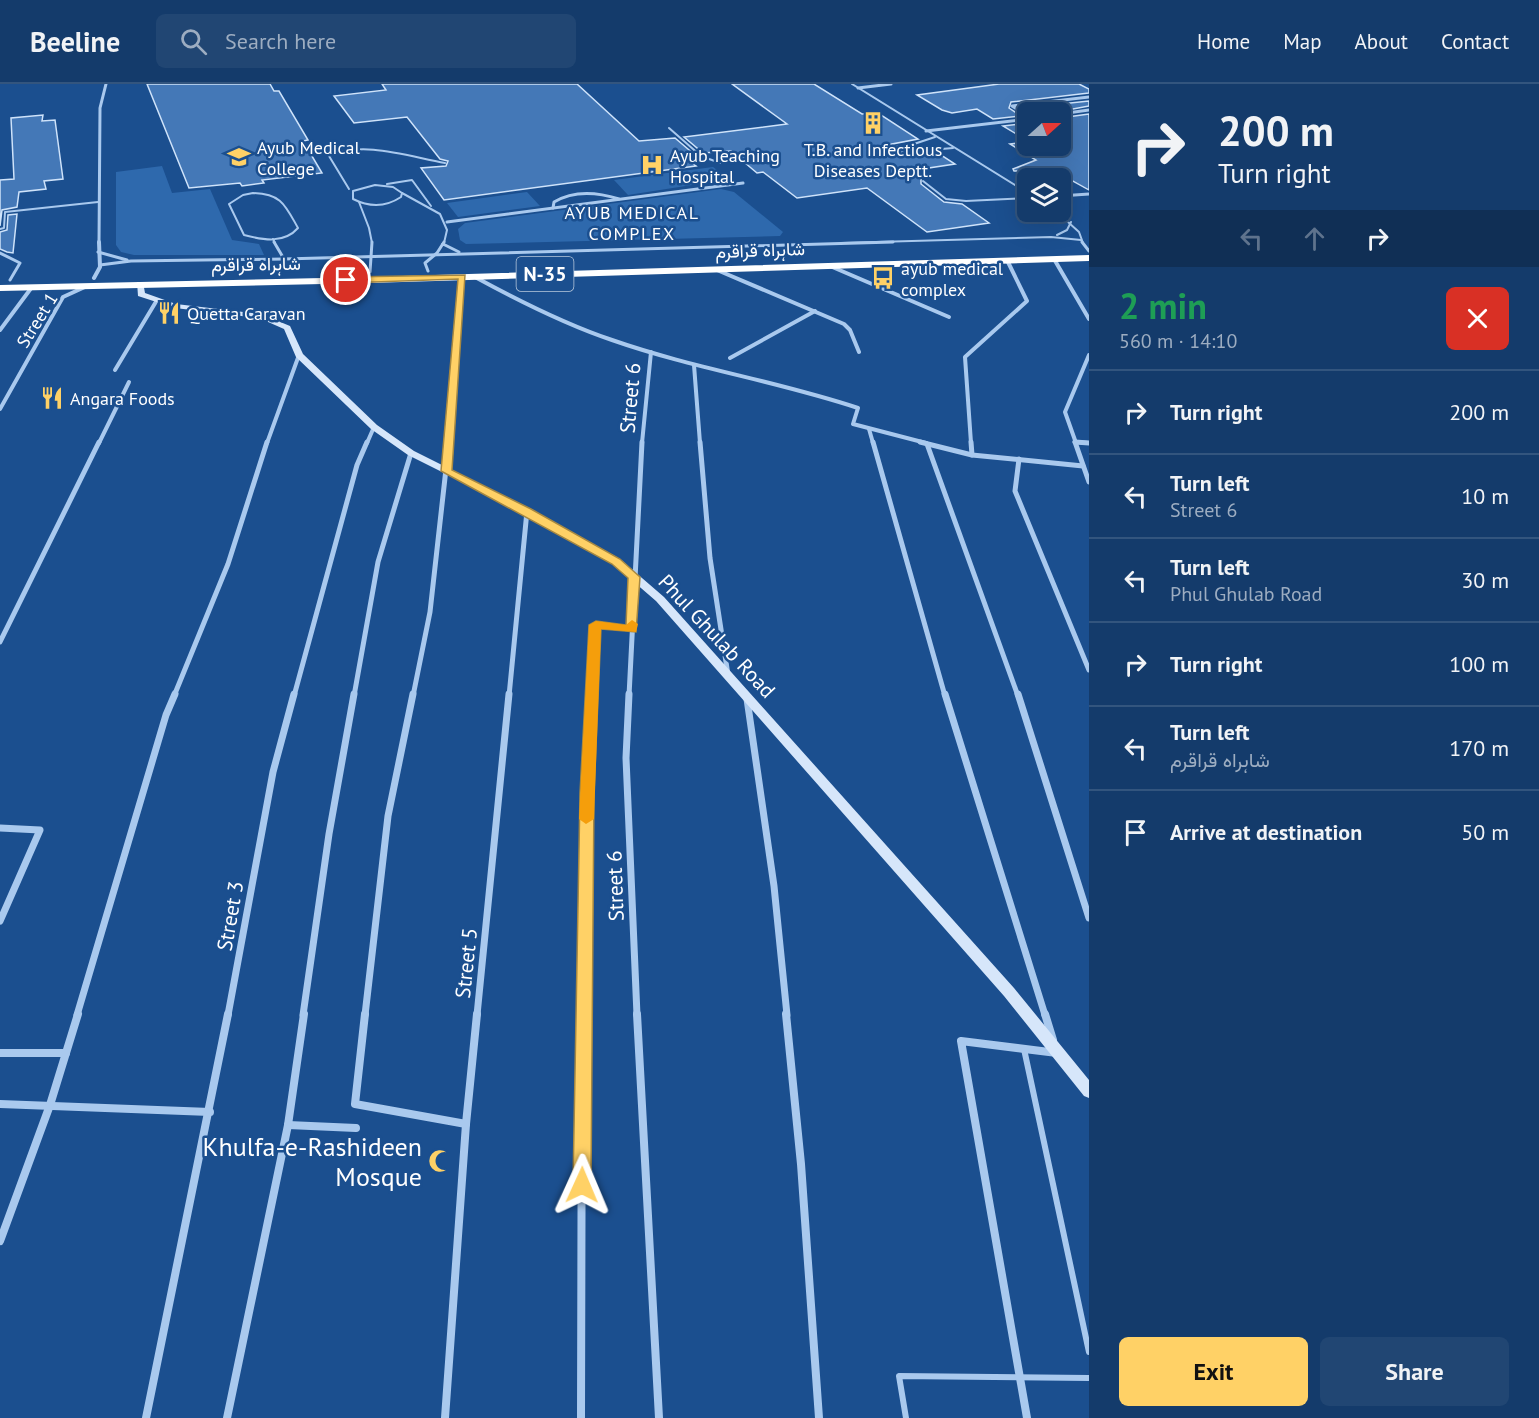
<!DOCTYPE html>
<meta charset="utf-8">
<style>
body{margin:0;font-family:"PT Sans",Vazirmatn,sans-serif;background:#214673;color:#f1f3f6;height:100vh;display:flex;flex-direction:column;font-size:22px;white-space:nowrap}
*{box-sizing:border-box;margin:0}
p{font-size:20px;color:#9dadc1}
.icon{flex:none;width:33px;height:33px;fill:none;stroke:currentColor;stroke-width:2;stroke-linecap:round;stroke-linejoin:round}
.map{position:relative;flex:1;overflow:hidden}
.panel{display:flex;flex-direction:column;background:#143b6b;width:450px}
.panel>*{flex:none}
.hud{background:#143b6b;color:#f1f3f6;overflow:hidden}
.needle{width:39px;rotate:69deg}
.fabs{position:absolute;left:1017px;top:18px;display:grid;gap:12px}
.fabs a{display:grid;place-items:center;width:54px;height:54px;border-radius:9px;background:#143b6b;box-shadow:0 6px 24px #0002,0 0 0 2px #33557e;font-size:30px}
.pin{position:absolute;display:grid;place-items:center;width:51px;height:51px;color:#fff;margin:-26px;border:3px solid #fff;border-radius:50%;box-shadow:0 2px 6px #0007}
.me{position:absolute;width:66px;margin:-33px;rotate:1deg;stroke-linejoin:round;filter:drop-shadow(0 0 4px #0008)}
.turn{display:flex;align-items:center;gap:21px;height:126px;padding:0 30px;font-size:27px}
.turn .icon{width:78px;height:78px;stroke-width:2.5}
.turn b{display:block;font-size:42px;line-height:51px}
.lanes{display:flex;align-items:center;height:57px;padding:0 30px;background:#0003;justify-content:center;gap:30px;direction:ltr}
.lanes .off{opacity:.35}
.round{display:grid;place-items:center;flex:none;width:63px;height:63px;border-radius:9px;background:#214673}
.overview{display:flex;align-items:center;justify-content:space-between;height:102px;padding:0 30px}
h1{font-size:36px;font-weight:700;line-height:45px;color:#1e9e55}
.action{display:flex;gap:12px;margin-top:auto;padding:12px 30px}
.action a{flex:1;height:69px;border-radius:9px;background:#ffd166;color:#111;font-size:24px;font-weight:700;line-height:69px;text-align:center}
.action a+a{background:#214673;color:#f1f3f6}
ul{padding:0;list-style:none}
li{display:flex;align-items:center;gap:18px;height:84px;padding:0 30px;border-top:2px solid #33557e}
li div{flex:1}
li b{display:block;font-size:22px}
li em{font-style:normal}
header{display:flex;align-items:center;gap:36px;box-sizing:border-box;height:84px;padding:0 30px;background:#143b6b;border-bottom:2px solid #33557e}
header strong{font-size:28px}
nav{display:flex;gap:33px;margin-inline-start:auto;font-size:21px}
.search{width:420px;height:54px;background:#214673;display:flex;align-items:center;gap:15px;box-sizing:border-box;padding:0 21px;border-radius:9px;color:#9dadc1;font-size:22px}
main{display:flex;flex:1;min-height:0}
.map>svg:first-child{display:block}
.green{fill:#2e69ad}
.building{fill:#4478b7;stroke:#cfe3fa;stroke-width:1.5}
.lines{fill:none;stroke-linecap:round;stroke-linejoin:round}
.lane-far2{stroke:#a9c9ee;stroke-width:2}
.lane-far1{stroke:#a9c9ee;stroke-width:3}
.lane{stroke:#a9c9ee;stroke-width:6}
.street-far4{stroke:#a9c9ee;stroke-width:3}
.street-far3{stroke:#a9c9ee;stroke-width:4}
.street-far2{stroke:#a9c9ee;stroke-width:5}
.street-far1{stroke:#a9c9ee;stroke-width:7}
.street{stroke:#a9c9ee;stroke-width:8}
.secondary{fill:#d6e6fa;fill-rule:evenodd}
.highway{fill:#fff;fill-rule:evenodd}
.route{fill:#ffd166;stroke:#a68842;stroke-width:1.5}
.slow{fill:#f59e0b}
.labels{text-anchor:middle;dominant-baseline:central;stroke-width:5;stroke-linejoin:round;paint-order:stroke}
.far-poi-label{font-size:18px;fill:#fff;stroke:#1b4f8f;text-anchor:start}
.far-neighbourhood-label{font-size:18px;letter-spacing:1.5px;fill:#fff;stroke:#1b4f8f}
.far-street-label{font-size:18px;fill:#fff;stroke:#1b4f8f}
.shield{fill:#1b4f8f;stroke:#bbcadd;stroke-width:1.5}
.shield-label{font-size:20px;font-weight:bold;fill:#fff}
.street-label{font-size:21px;fill:#fff;stroke:#1b4f8f}
.near-poi-label{font-size:26px;fill:#fff;stroke:#1b4f8f;text-anchor:end}
</style>
<header>
<strong>Beeline</strong>
<div class="search"><svg class="icon" aria-label="search" viewBox="0 0 24 24"><circle cx="10" cy="10" r="6"/><path d="M15 15l6 6"/></svg>Search here</div>
<nav><a>Home</a><a>Map</a><a>About</a><a>Contact</a></nav>
</header>
<main>
<div class="map">
<svg width="1089" height="1334" viewBox="0 0 1089 1334">
<rect width="100%" height="100%" fill="#1b4f8f"/>
<g class="green">
<path d="M 162,82 L 172,109 L 210,105 L 232,156 L 259,160 L 264,171 L 134,171 L 121,168 L 116,161 L 116,88 Z"/>
<path d="M 713,83 L 726,93 L 724,96 L 628,111 L 614,96 Z"/>
<path d="M 721,105 L 734,108 L 783,148 L 780,152 L 466,160 L 460,156 L 458,145 L 465,139 Z"/>
<path d="M 527,108 L 540,122 L 458,133 L 447,119 Z"/>
</g>
<g class="building">
<path d="M 147,0 L 270,0 L 274,7 L 279,7 L 308,56 L 303,57 L 322,89 L 262,96 L 264,99 L 242,102 L 240,99 L 189,104 Z"/>
<path d="M 382,0 L 577,0 L 639,57 L 675,54 L 695,71 L 685,73 L 696,82 L 444,116 L 421,84 L 446,82 L 448,77 L 440,75 L 407,33 L 354,39 L 334,12 L 386,6 Z"/>
<path d="M 732,0 L 814,0 L 862,30 L 878,29 L 918,55 L 887,61 L 886,66 L 895,72 L 938,69 L 955,80 L 909,87 L 921,94 L 921,100 L 944,118 L 962,120 L 989,139 L 927,148 L 867,104 L 797,114 L 763,88 L 757,89 L 731,67 L 703,69 L 684,53 L 787,40 Z"/>
<path d="M 999,0 L 1079,0 L 1089,5 L 1089,9 L 1011,18 L 1009,24 L 1021,32 L 993,35 L 977,25 L 952,29 L 942,26 L 917,11 Z"/>
<path d="M 1089,17 L 1089,22 L 1057,28 L 1029,28 L 1023,24 Z"/>
<path d="M 1089,30 L 1089,106 L 1053,86 L 1014,87 L 1013,85 L 1036,76 L 1010,60 L 1028,58 L 1028,62 L 1060,62 L 1060,34 Z"/>
<path d="M 43,31 L 42,37 L 55,36 L 63,95 L 44,97 L 46,105 L 19,108 L 17,123 L 2,126 L 0,142 L 0,96 L 14,95 L 11,34 Z"/>
<path d="M 1028,39 L 1028,57 L 1003,42 Z"/>
<path d="M 17,130 L 13,169 L 7,168 L 0,165 L 0,148 L 7,146 L 8,131 Z"/>
</g>
<g class="lines">
<g class="lane-far2">
<path d="M 852,0 L 1028,109"/>
<path d="M 669,44 L 701,72 L 720,79"/>
<path d="M 935,53 L 911,61 L 888,64 L 895,69 L 953,64"/>
<path d="M 923,97 L 946,115 L 966,117 L 1028,114"/>
<path d="M 387,100 L 412,96 L 431,122"/>
<path d="M 375,101 L 393,103 L 402,109 L 401,113 C 386,123 369,123 353,115 L 353,107 Z"/>
<path d="M 349,105 L 329,72 C 363,56 410,73 445,79"/>
<path d="M 253,109 C 282,110 285,121 298,144 C 284,160 263,156 244,151 L 229,120 L 243,111 Z"/>
<path d="M 402,109 L 440,130 L 447,146 L 444,159"/>
<path d="M 359,118 L 369,144 L 372,159"/>
<path d="M 1057,128 L 1079,148 L 1083,159"/>
<path d="M 0,145 L 4,144 L 5,128 L 98,118"/>
<path d="M 1057,151 L 1067,146 L 1071,138"/>
<path d="M 273,155 L 275,159"/>
<path d="M 841,159 L 1051,153 L 1081,156"/>
</g>
<g class="lane-far1">
<path d="M 274,158 L 284,175"/>
<path d="M 1082,158 L 1089,167"/>
<path d="M 443,160 L 459,168"/>
<path d="M 98,168 L 127,176"/>
<path d="M 0,169 L 20,179 L 10,196"/>
<path d="M 100,181 L 131,177 L 284,175 L 893,158"/>
<path d="M 428,187 L 425,179 L 437,169 L 444,158"/>
<path d="M 370,188 L 372,158"/>
</g>
<g class="lane">
<path d="M 1024,965 L 1089,1268"/>
<path d="M 906,1334 L 899,1292 L 1089,1294"/>
</g>
<g class="street-far4">
<path d="M 858,4 L 891,0"/>
<path d="M 1060,30 L 1089,26"/>
<path d="M 1028,32 L 1012,22 L 1089,13"/>
<path d="M 926,47 L 1028,35"/>
<path d="M 1060,112 L 1089,110"/>
<path d="M 553,124 L 554,118 C 574,106 597,108 619,115"/>
<path d="M 447,138 L 743,99"/>
<path d="M 99,159 L 100,24 L 106,0"/>
</g>
<g class="street-far3">
<path d="M 1054,175 L 1089,235"/>
<path d="M 830,182 L 949,233"/>
<path d="M 717,186 L 844,240 L 850,246 L 859,268"/>
<path d="M 475,193 C 519,217 564,240 612,256 C 692,284 777,297 858,324 L 853,340 L 926,359"/>
<path d="M 94,194 L 100,183 L 99,158"/>
<path d="M 0,246 L 32,203"/>
<path d="M 730,274 L 815,227"/>
<path d="M 694,281 L 700,359"/>
<path d="M 115,286 L 157,216"/>
<path d="M 0,325 L 63,213 L 87,202"/>
<path d="M 869,345 L 873,359"/>
<path d="M 1075,358 L 1089,359"/>
<path d="M 99,359 L 129,298"/>
<path d="M 267,359 L 299,271"/>
<path d="M 367,359 L 374,343"/>
<path d="M 449,359 L 462,193"/>
<path d="M 642,359 L 651,268"/>
<path d="M 971,359 L 965,273 L 1027,217 L 1007,176"/>
<path d="M 1076,359 L 1065,328 L 1089,271"/>
</g>
<g class="street-far2">
<path d="M 700,358 L 710,474 L 728,591"/>
<path d="M 873,358 L 945,612"/>
<path d="M 920,358 L 972,371 L 1083,382"/>
<path d="M 971,358 L 972,371"/>
<path d="M 1075,358 L 1089,398"/>
<path d="M 1075,358 L 1089,359"/>
<path d="M 927,360 L 1018,612"/>
<path d="M 1019,375 L 1015,407 L 1089,586"/>
<path d="M 0,558 L 99,358"/>
<path d="M 174,612 L 228,480 L 267,358"/>
<path d="M 294,612 L 357,381 L 367,358"/>
<path d="M 354,612 L 378,478 L 411,369"/>
<path d="M 413,612 L 430,528 L 449,358"/>
<path d="M 509,612 L 527,427"/>
<path d="M 592,612 L 596,541 L 631,545"/>
<path d="M 629,612 L 642,358"/>
</g>
<g class="street-far1">
<path d="M 629,610 L 626,674 L 637,931"/>
<path d="M 945,610 L 1045,931"/>
<path d="M 1018,610 L 1089,834"/>
<path d="M 747,615 L 774,802 L 787,931"/>
<path d="M 0,744 L 40,746 L 0,837"/>
<path d="M 77,931 L 166,631 L 175,610"/>
<path d="M 228,931 L 273,688 L 294,610"/>
<path d="M 303,931 L 329,750 L 354,610"/>
<path d="M 365,931 L 388,732 L 413,610"/>
<path d="M 477,931 L 509,610"/>
<path d="M 582,931 L 592,610"/>
</g>
<g class="street">
<path d="M 365,930 L 355,1020 L 466,1040"/>
<path d="M 637,930 L 659,1334"/>
<path d="M 786,930 L 801,1080 L 819,1334"/>
<path d="M 1045,930 L 1053,956"/>
<path d="M 0,969 L 66,969"/>
<path d="M 0,1020 L 210,1028"/>
<path d="M 288,1041 L 356,1044"/>
<path d="M 0,1157 L 50,1021 L 78,930"/>
<path d="M 146,1334 L 228,930"/>
<path d="M 227,1334 L 288,1041 L 304,930"/>
<path d="M 445,1334 L 466,1040 L 477,930"/>
<path d="M 581,1334 L 582,930"/>
<path d="M 1027,1334 L 961,957 L 1057,969"/>
</g>
<path class="secondary" d="M 137,198 L 143,198 L 145,209 L 176,220 L 261,230 L 290,242 L 303,270 L 377,341 L 414,367 L 530,425 L 620,475 L 664,513 L 1014,904 L 1089,996 L 1089,1014 L 1084,1012 L 1004,912 L 656,517 L 612,479 L 524,429 L 408,371 L 371,345 L 296,273 L 284,245 L 259,234 L 175,224 L 138,212 Z"/>
<path class="highway" d="M 1089,171 L 1089,177 L 369,199 L 0,207 L 0,201 L 369,193 Z"/>
</g>
<path class="route" d="M 465,191 L 452,386 L 531,425 L 620,475 L 640,493 L 636,548 L 601,545 L 594,709 L 591,1101 L 588,1106 L 582,1109 L 575,1106 L 573,1101 L 580,709 L 589,541 L 596,537 L 626,541 L 628,494 L 612,480 L 441,387 L 458,195 L 346,199 L 342,196 L 346,193 Z"/>
<path class="slow" d="M 632,536 L 638,540 L 636,548 L 601,545 L 594,735 L 586,740 L 579,735 L 589,541 L 596,537 L 626,541 Z"/>
<defs>
<g id="building-bare" transform="scale(1.8)"><path d="M-4-6H4V6H1V3H-1V6H-4ZM-2.5-4.3h1.7v1.8h-1.7ZM.8-4.3h1.7v1.8H.8ZM-2.5-1h1.7V.8h-1.7ZM.8-1h1.7V.8H.8Z" fill="#ffd166" stroke="#1b4f8f" stroke-width="2.5" paint-order="stroke"/></g>
<g id="university-bare" transform="scale(1.8)"><path d="M0-5L7-2L0 1L-7-2ZM-4 1L0 2.5L4 1V4Q0 6-4 4Z" fill="#ffd166" stroke="#1b4f8f" stroke-width="2.5" paint-order="stroke"/></g>
<g id="hospital-bare" transform="scale(1.8)"><path d="M-5-5h3v3.5h4V-5h3V5h-3V1.5h-4V5h-3Z" fill="#ffd166" stroke="#1b4f8f" stroke-width="2.5" paint-order="stroke"/></g>
<g id="bus-bare" transform="scale(1.8)"><path d="M-5-6H5V4H4V6H2V4H-2V6H-4V4H-5ZM-3.5-4V0h7V-4ZM-3.5 1.2v1.5H-2V1.2ZM2 1.2v1.5H3.5V1.2Z" fill="#ffd166" stroke="#1b4f8f" stroke-width="2.5" paint-order="stroke"/></g>
<g id="restaurant-bare" transform="scale(1.8)"><path d="M-5-6h1v4h1v-4h1v4h1v-4h1v5L-1.5 .5V6h-2V.5L-5-1ZM5-6V6H3V1.5H1.5Q1.5-4 5-6Z" fill="#ffd166" stroke="#1b4f8f" stroke-width="2.5" paint-order="stroke"/></g>
<g id="mosque-bare" transform="scale(1.8)"><path d="M3.5-4.9A6 6 0 1 0 3.5 4.9A5 5 0 1 1 3.5-4.9Z" fill="#ffd166" stroke="#1b4f8f" stroke-width="2.5" paint-order="stroke"/></g>
</defs>
<g fill-rule="evenodd">
<use href="#building-bare" x="873" y="39"/>
<use href="#university-bare" x="239" y="73"/>
<use href="#hospital-bare" x="652" y="81"/>
<use href="#bus-bare" x="883" y="194"/>
<use href="#restaurant-bare" x="169" y="229"/>
<use href="#restaurant-bare" x="52" y="314"/>
<use href="#mosque-bare" x="440" y="1077"/>
</g>
<g class="labels">
<g class="far-poi-label">
<text x="257" y="63">Ayub Medical<tspan x="257" dy="21">College</tspan></text>
<text x="873" y="65" text-anchor="middle">T.B. and Infectious<tspan x="873" dy="21">Diseases Deptt.</tspan></text>
<text x="670" y="71">Ayub Teaching<tspan x="670" dy="21">Hospital</tspan></text>
<text x="901" y="184">ayub medical<tspan x="901" dy="21">complex</tspan></text>
<text x="187" y="229">Quetta Caravan</text>
<text x="70" y="314">Angara Foods</text>
</g>
<g class="far-neighbourhood-label">
<text x="632" y="128">AYUB MEDICAL<tspan x="632" dy="21">COMPLEX</tspan></text>
</g>
<g class="far-street-label">
<text transform="translate(760 166) rotate(-2)">شاہراہ قراقرم</text>
<text transform="translate(256 180) rotate(-1)">شاہراہ قراقرم</text>
<text transform="translate(37 236) rotate(-58)">Street 1</text>
</g>
<rect class="shield" x="516.5" y="173" width="57" height="34" rx="4.5"/>
<g class="shield-label">
<text x="545" y="190">N-35</text>
</g>
<g class="street-label">
<text transform="translate(630 314) rotate(-85)">Street 6</text>
<text transform="translate(717 552) rotate(47)">Phul Ghulab Road</text>
<text transform="translate(615 802) rotate(-92)">Street 6</text>
<text transform="translate(230 832) rotate(-80)">Street 3</text>
<text transform="translate(466 879) rotate(-84)">Street 5</text>
</g>
<g class="near-poi-label">
<text x="422" y="1062">Khulfa-e-Rashideen<tspan x="422" dy="30">Mosque</tspan></text>
</g>
</g>
</svg>
<div class="fabs">
<a><svg class="needle" viewBox="-14 -14 28 28"><path d="M0-13l5 13h-10z" fill="#e53935"/><path d="M0 13l5-13h-10z" fill="#9dadc1"/></svg></a>
<a><svg class="icon" aria-label="layers" viewBox="0 0 24 24"><path d="M12 4l9 5-9 5-9-5zM3 14l9 5 9-5"/></svg></a>
</div>
<div class="pin" style="left:346px;top:196px;background:#d93025"><svg class="icon" aria-label="arrive" viewBox="0 0 24 24"><path d="M6 21V4h12l-3 4 3 4H6"/></svg></div>
<svg class="me" style="left:582px;top:1101px" viewBox="-20 -20 40 40"><path d="M0-17L14 15 0 8-14 15z" fill="#ffd166" stroke="#fff" stroke-width="4"/></svg>
</div>
<section class="panel">
<div class="hud">
<div class="turn"><svg class="icon" aria-label="right" viewBox="0 0 24 24"><path d="M7 20v-9h11M14 6l5 5-5 5"/></svg><div><b>200 m</b>Turn right</div></div>
<div class="lanes"><svg class="icon off" aria-label="left" viewBox="0 0 24 24"><path d="M17 20v-9H6M10 6l-5 5 5 5"/></svg><svg class="icon off" aria-label="ahead" viewBox="0 0 24 24"><path d="M12 20V5M6 11l6-6 6 6"/></svg><svg class="icon" aria-label="right" viewBox="0 0 24 24"><path d="M7 20v-9h11M14 6l5 5-5 5"/></svg></div>
</div>
<div class="overview"><div><h1>2 min</h1><p>560 m · 14:10</p></div><a class="round" style="background:#d93025;color:#fff"><svg class="icon" aria-label="close" viewBox="0 0 24 24"><path d="M6 6l12 12M18 6L6 18"/></svg></a></div>
<ul>
<li><svg class="icon" aria-label="right" viewBox="0 0 24 24"><path d="M7 20v-9h11M14 6l5 5-5 5"/></svg><div><b>Turn right</b></div><em>200 m</em></li>
<li><svg class="icon" aria-label="left" viewBox="0 0 24 24"><path d="M17 20v-9H6M10 6l-5 5 5 5"/></svg><div><b>Turn left</b><p>Street 6</p></div><em>10 m</em></li>
<li><svg class="icon" aria-label="left" viewBox="0 0 24 24"><path d="M17 20v-9H6M10 6l-5 5 5 5"/></svg><div><b>Turn left</b><p>Phul Ghulab Road</p></div><em>30 m</em></li>
<li><svg class="icon" aria-label="right" viewBox="0 0 24 24"><path d="M7 20v-9h11M14 6l5 5-5 5"/></svg><div><b>Turn right</b></div><em>100 m</em></li>
<li><svg class="icon" aria-label="left" viewBox="0 0 24 24"><path d="M17 20v-9H6M10 6l-5 5 5 5"/></svg><div><b>Turn left</b><p>شاہراہ قراقرم</p></div><em>170 m</em></li>
<li><svg class="icon" aria-label="arrive" viewBox="0 0 24 24"><path d="M6 21V4h12l-3 4 3 4H6"/></svg><div><b>Arrive at destination</b></div><em>50 m</em></li>
</ul>
<div class="action"><a>Exit</a><a>Share</a></div>
</section>
</main>
